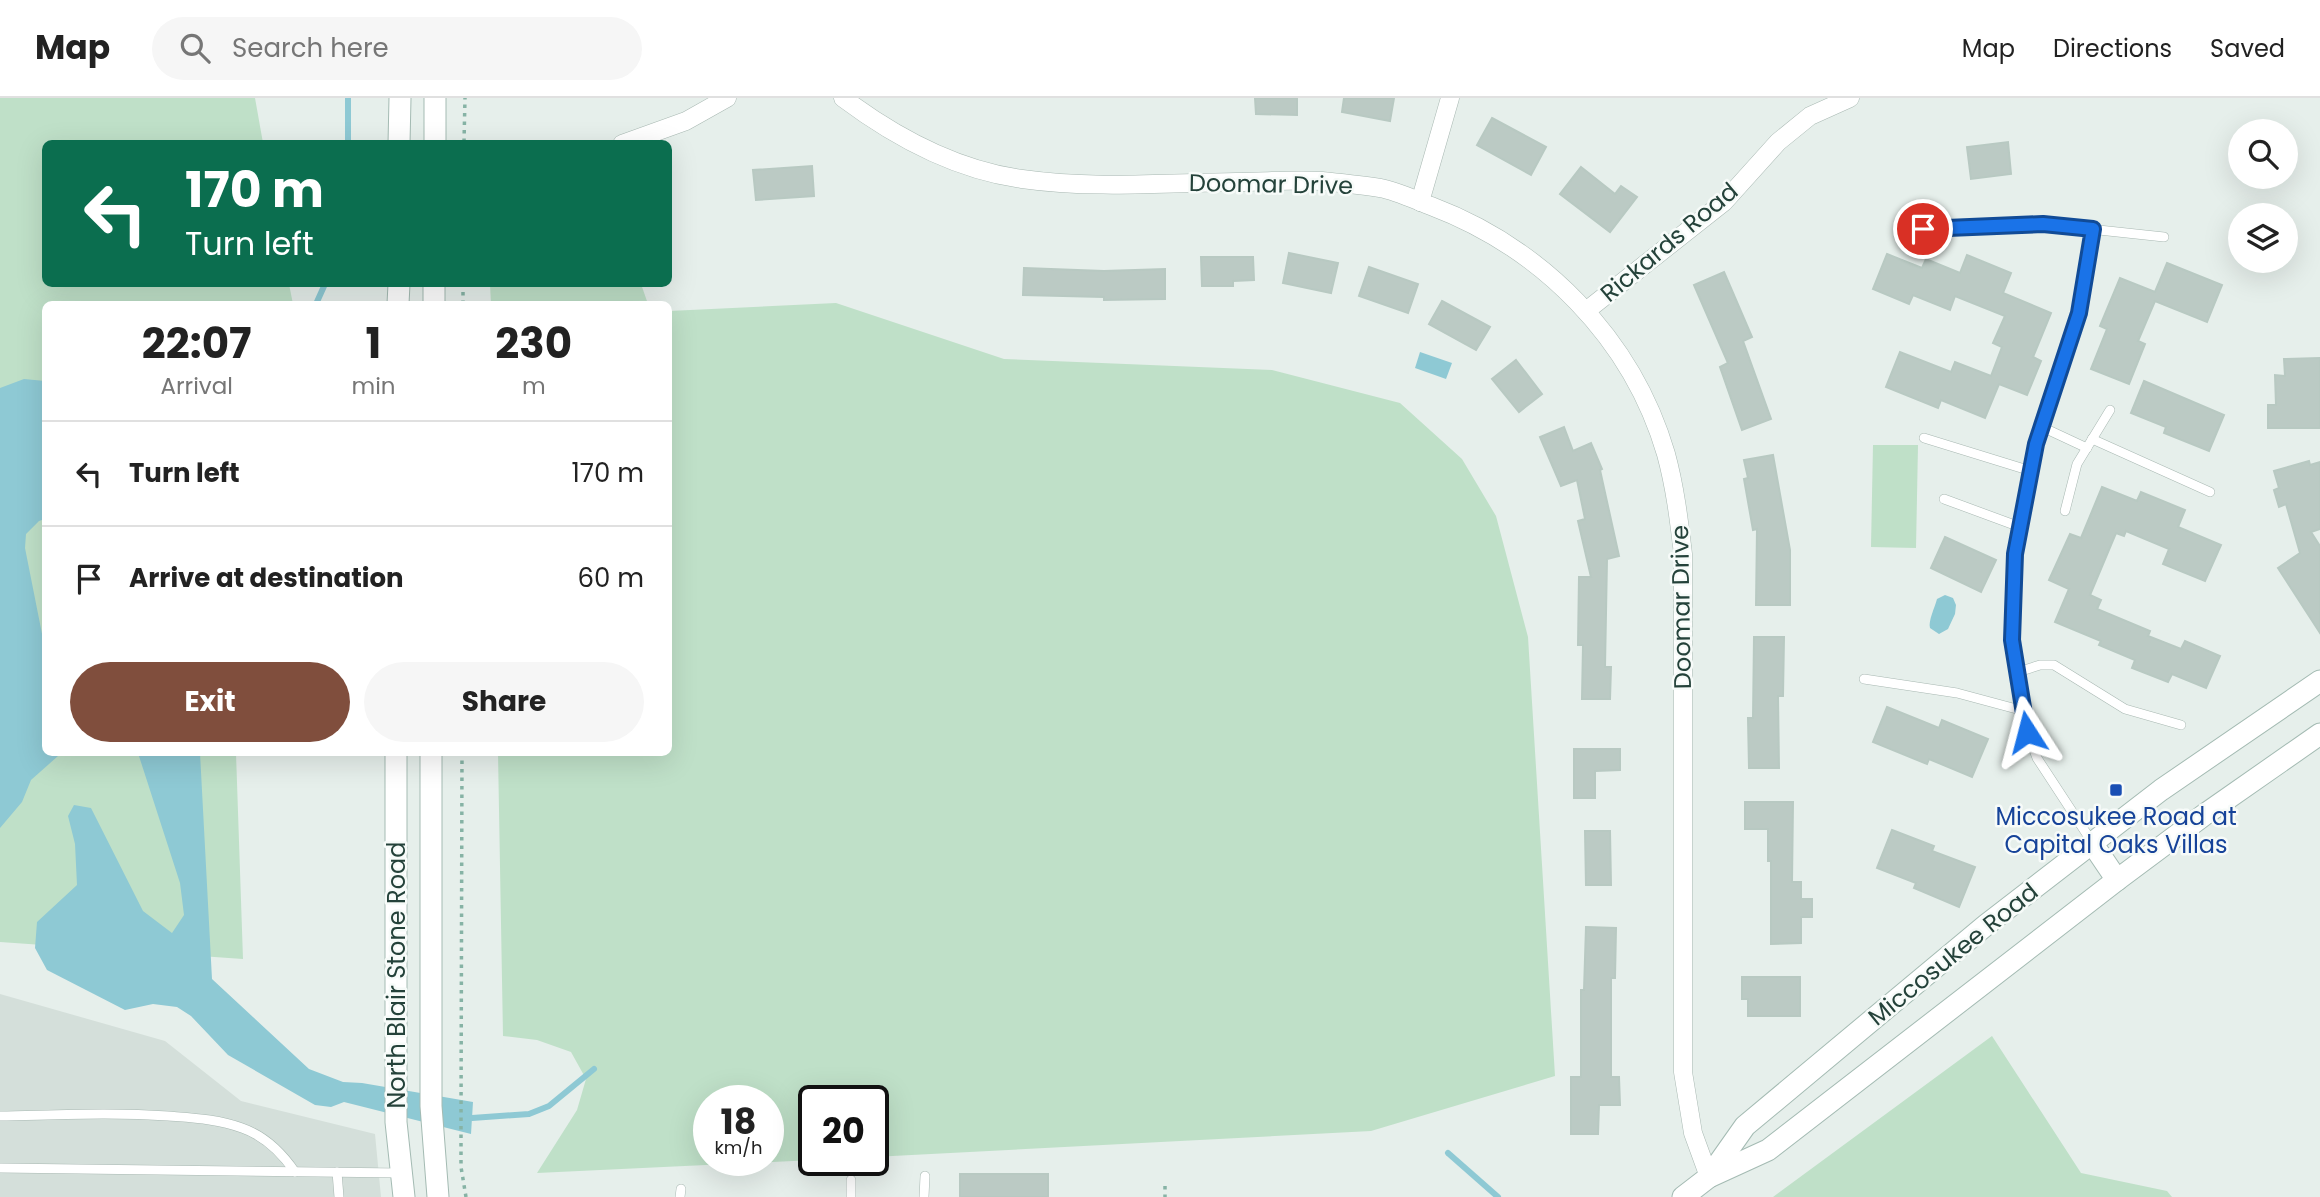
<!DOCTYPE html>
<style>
body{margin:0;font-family:Poppins,sans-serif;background:#f6f6f6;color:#222;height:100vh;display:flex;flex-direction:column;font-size:26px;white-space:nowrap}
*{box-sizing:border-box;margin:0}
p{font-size:23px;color:#767676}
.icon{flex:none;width:38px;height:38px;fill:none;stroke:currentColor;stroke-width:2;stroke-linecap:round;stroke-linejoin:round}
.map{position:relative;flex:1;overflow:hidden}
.details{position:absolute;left:42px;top:203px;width:630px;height:455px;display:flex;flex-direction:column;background:#fff;border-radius:10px;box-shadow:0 7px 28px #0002}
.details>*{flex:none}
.guide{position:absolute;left:42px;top:42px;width:630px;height:147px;border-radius:10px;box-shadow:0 7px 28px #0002;background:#0b6e4f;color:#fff;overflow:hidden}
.buttons{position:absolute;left:2228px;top:21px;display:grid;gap:14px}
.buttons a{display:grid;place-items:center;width:70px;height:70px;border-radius:50%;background:#fff;box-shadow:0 7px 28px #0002;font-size:35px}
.speed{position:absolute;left:693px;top:987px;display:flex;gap:14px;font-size:35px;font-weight:700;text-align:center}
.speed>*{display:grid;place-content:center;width:91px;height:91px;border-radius:50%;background:#fff;box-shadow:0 7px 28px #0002;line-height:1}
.speed small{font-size:18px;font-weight:400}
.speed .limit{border:4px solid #111;border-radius:10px;background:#fff;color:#111}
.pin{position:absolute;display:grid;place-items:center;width:60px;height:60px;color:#fff;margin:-30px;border:4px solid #fff;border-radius:50%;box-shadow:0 2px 7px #0007}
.me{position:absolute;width:77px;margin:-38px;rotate:351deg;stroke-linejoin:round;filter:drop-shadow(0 0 5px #0008)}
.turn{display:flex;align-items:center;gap:24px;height:147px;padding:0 28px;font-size:32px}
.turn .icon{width:91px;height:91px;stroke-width:2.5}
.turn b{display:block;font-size:49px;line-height:60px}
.eta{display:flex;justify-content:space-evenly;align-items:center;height:119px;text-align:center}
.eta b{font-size:42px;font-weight:700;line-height:49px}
.primary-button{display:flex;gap:14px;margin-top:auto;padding:14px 28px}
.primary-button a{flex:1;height:80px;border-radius:42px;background:#804e3d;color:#fff;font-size:28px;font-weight:700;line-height:80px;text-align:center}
.primary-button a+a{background:#f6f6f6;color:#222}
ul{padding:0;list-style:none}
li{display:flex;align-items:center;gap:21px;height:105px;padding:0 28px;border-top:2px solid #e0e0e0}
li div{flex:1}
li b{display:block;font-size:26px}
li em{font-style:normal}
header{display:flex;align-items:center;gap:42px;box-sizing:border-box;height:98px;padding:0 35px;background:#fff;border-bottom:2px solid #e0e0e0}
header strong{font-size:33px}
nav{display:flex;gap:38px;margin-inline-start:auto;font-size:24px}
.search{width:490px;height:63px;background:#f6f6f6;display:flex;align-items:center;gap:18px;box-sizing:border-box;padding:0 24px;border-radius:38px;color:#767676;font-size:26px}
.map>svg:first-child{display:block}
.built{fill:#d4dfda}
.green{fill:#bfe0c8;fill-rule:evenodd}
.water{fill:#8ec9d4}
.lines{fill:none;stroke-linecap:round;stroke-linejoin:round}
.stream{stroke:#8ec9d4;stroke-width:6}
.building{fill:#bbcac4;stroke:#b8c9c2;stroke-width:2}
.lane-casing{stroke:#a8b8b2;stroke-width:10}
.street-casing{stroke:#a8b8b2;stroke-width:19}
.secondary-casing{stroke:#a4bbb3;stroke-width:23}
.path{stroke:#86b3a5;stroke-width:3.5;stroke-dasharray:3.5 5;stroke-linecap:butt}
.lane{stroke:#fff;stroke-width:9}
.street{stroke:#fff;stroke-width:18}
.secondary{stroke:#fff;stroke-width:21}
.route-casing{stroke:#114b97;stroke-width:18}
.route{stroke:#1a73e8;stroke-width:12}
.transit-dot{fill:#1a4fb4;stroke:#f7fbf9;stroke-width:2.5}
.labels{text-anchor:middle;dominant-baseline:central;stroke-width:5;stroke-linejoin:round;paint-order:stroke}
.street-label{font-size:24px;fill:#24423a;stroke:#f7fbf9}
.transit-label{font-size:24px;fill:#164399;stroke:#f7fbf9}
</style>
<header>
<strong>Map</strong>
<div class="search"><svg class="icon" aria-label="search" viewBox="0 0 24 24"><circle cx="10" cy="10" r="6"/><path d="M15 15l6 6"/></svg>Search here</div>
<nav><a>Map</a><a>Directions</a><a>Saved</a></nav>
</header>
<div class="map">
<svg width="2320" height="1099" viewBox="0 0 2320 1099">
<rect width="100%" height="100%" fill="#e6efeb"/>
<path class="built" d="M 0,896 L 165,943 L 241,1003 L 375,1036 L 381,1099 L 0,1099 Z"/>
<g class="green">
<path d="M 0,0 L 255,0 L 263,45 L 46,46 L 46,186 L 289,186 L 293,206 L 46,206 L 46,654 L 236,655 L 243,861 L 0,844 Z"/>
<path d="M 490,186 L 641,186 L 648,206 L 491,206 Z"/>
<path d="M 836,205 L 1004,261 L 1272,272 L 1400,305 L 1462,361 L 1496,418 L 1528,539 L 1555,978 L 1371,1033 L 873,1059 L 873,1003 L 814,1003 L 814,1062 L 537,1075 L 577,1012 L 586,981 L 571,954 L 537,942 L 503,938 L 498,655 L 668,654 L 669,213 ZM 709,1003 L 768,1003 L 768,1062 L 709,1062 Z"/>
<path d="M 1873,347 L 1918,347 L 1916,450 L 1871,449 Z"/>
<path d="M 1992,938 L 2081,1075 L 2167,1093 L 2172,1099 L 1773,1099 Z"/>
</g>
<g class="water">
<path d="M 1420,254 L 1452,265 L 1446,281 L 1415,270 Z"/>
<path d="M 24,281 L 45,283 L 45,421 L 39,423 L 26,436 L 25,450 L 45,551 L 46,654 L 58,655 L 58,658 L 31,682 L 22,704 L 0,730 L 0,290 Z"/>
<path d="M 1945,497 L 1953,500 L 1956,507 L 1955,516 L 1948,531 L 1939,536 L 1930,530 C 1928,523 1935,509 1937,501 Z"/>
<path d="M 138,655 L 200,655 L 212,881 L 309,971 L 343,984 L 362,985 L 473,1004 L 471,1036 L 344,1004 L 331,1009 L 315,1007 L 228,957 L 191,918 L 177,909 L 153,906 L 125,912 L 47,872 L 35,850 L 37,824 L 77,787 L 75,746 L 68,718 L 74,707 L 91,710 L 143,813 L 172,835 L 184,817 L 180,785 Z"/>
</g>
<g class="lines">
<g class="stream">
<path d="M 348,46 L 348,0"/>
<path d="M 316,206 L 325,186"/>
<path d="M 472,1020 L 529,1016 L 549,1008 L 594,971"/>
<path d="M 1448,1055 L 1498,1099"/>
</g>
</g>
<g class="building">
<path d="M 1255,0 L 1297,0 L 1297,17 L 1256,16 Z"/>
<path d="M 1344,0 L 1394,0 L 1390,23 L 1342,14 Z"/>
<path d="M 1492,20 L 1546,49 L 1531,77 L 1477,47 Z"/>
<path d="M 2008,44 L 2011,76 L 1971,81 L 1967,49 Z"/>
<path d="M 812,68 L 814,98 L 756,102 L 753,72 Z"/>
<path d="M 1581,69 L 1615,96 L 1621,88 L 1637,99 L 1610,134 L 1560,96 Z"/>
<path d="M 1289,155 L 1338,165 L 1331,195 L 1283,185 Z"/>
<path d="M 1887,156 L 1922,170 L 1926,161 L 1960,175 L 1967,157 L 2011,175 L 2003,195 L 2051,215 L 2033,259 L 2041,263 L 2027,297 L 1999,286 L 1985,320 L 1941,302 L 1938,310 L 1886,289 L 1900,254 L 1951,274 L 1955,264 L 1991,278 L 2002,249 L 1993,245 L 2005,218 L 1955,198 L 1950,212 L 1913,197 L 1909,206 L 1873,191 Z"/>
<path d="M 1201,159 L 1253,159 L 1254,182 L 1233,183 L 1233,188 L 1202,188 Z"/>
<path d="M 2167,165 L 2222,187 L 2207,224 L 2155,203 L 2138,243 L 2145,246 L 2129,286 L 2091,271 L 2107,231 L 2100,228 L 2120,180 L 2155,194 Z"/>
<path d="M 1369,169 L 1418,186 L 1408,215 L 1359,198 Z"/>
<path d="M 1024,170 L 1104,173 L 1165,171 L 1165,201 L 1104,202 L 1104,199 L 1023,197 Z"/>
<path d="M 1724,174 L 1752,239 L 1743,243 L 1771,321 L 1742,332 L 1720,269 L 1728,265 L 1694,187 Z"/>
<path d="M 1442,203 L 1490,229 L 1476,252 L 1429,226 Z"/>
<path d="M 2320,260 L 2320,330 L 2268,330 L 2268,307 L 2276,307 L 2275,277 L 2285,278 L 2284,261 Z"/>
<path d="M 1516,262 L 1542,296 L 1519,314 L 1492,281 Z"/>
<path d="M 2144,283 L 2224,317 L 2209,353 L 2164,335 L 2166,329 L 2131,315 Z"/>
<path d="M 1564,329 L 1573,353 L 1591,345 L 1602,371 L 1600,372 L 1619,458 L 1607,461 L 1605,569 L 1611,569 L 1610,601 L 1582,601 L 1583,547 L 1578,547 L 1579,479 L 1591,479 L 1578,423 L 1585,421 L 1577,382 L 1561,388 L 1540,339 Z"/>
<path d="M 1773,357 L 1790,452 L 1790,507 L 1756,507 L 1757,431 L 1753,432 L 1744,381 L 1748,380 L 1744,362 Z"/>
<path d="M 2309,363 L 2310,367 L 2320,364 L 2320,431 L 2311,434 L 2320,448 L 2320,535 L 2278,470 L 2300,455 L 2286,406 L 2279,409 L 2274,392 L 2279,390 L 2274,373 Z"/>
<path d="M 2102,389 L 2137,403 L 2141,394 L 2185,412 L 2178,429 L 2221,447 L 2205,483 L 2163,466 L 2169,451 L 2126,433 L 2124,438 L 2116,435 L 2090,497 L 2101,502 L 2097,511 L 2150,533 L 2148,538 L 2181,551 L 2185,543 L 2220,558 L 2206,590 L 2172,576 L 2168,584 L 2132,570 L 2135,562 L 2099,547 L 2101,543 L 2055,524 L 2069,491 L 2049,482 L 2070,436 L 2081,440 Z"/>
<path d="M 1945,439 L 1996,462 L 1981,494 L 1931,470 Z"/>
<path d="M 1754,539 L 1784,539 L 1783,598 L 1778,598 L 1779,670 L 1749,670 L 1748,620 L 1753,620 Z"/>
<path d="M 1887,609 L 1939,630 L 1942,622 L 1988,641 L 1972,679 L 1929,661 L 1927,666 L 1873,644 Z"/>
<path d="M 1574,651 L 1620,651 L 1620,672 L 1595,673 L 1595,700 L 1574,700 Z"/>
<path d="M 1745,704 L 1793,704 L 1792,784 L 1801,784 L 1801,801 L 1812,801 L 1812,819 L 1801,819 L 1801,845 L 1771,846 L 1771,763 L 1768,763 L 1768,731 L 1745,731 Z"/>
<path d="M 1892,732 L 1934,748 L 1932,753 L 1975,769 L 1959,809 L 1914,790 L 1916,785 L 1877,770 Z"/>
<path d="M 1585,733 L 1610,733 L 1611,787 L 1586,787 Z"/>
<path d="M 1586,829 L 1616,830 L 1615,880 L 1611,880 L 1611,979 L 1619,979 L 1620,1007 L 1599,1007 L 1598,1036 L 1571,1036 L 1571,979 L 1581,979 L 1581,892 L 1584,892 Z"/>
<path d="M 1742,879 L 1800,879 L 1800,918 L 1748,918 L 1748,901 L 1742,901 Z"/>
<rect x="960" y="1076" width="88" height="23"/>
</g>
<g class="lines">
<g class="lane-casing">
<g id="lane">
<path d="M 1900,132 L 2043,126 L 2164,139"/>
<path d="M 2042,329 L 2087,350"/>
<path d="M 1924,340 L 2031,373"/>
<path d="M 2092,341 L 2210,394"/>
<path d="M 1944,401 L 2020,429"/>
<path d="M 2065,413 L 2077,366 L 2110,312"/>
<path d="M 2018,574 L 2040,567 L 2054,567 L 2125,611 L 2181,627"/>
<path d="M 1864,581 L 1957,595 L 2024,613"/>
<path d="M 2092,744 L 2037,660 L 2027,634 L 2012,542 L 2015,456 L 2037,346 L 2079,215 L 2093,131"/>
<path d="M 0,1018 C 56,1017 112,1014 168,1018 C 193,1020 218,1021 242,1030 C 265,1038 282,1055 295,1074"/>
<path d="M 0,1070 L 401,1075"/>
<path d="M 337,1074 L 339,1099"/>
<path d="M 680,1099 L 681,1091"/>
<path d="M 851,1099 L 851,1082"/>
<path d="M 924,1099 L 925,1078"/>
</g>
</g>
<g class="street-casing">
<g id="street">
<path d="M 843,0 C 895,39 956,72 1022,81 C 1092,91 1165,85 1236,84 C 1264,84 1294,81 1322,83 C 1341,85 1361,87 1380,90 C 1397,93 1415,102 1431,108 C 1542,150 1632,240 1666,356 C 1675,389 1679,422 1683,456 L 1683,974 L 1693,1035 L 1709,1079"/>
<path d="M 622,46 L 686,23 L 727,0"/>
<path d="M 1420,104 L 1450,0"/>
<path d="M 1586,213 L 1724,104 L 1778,44 L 1810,18 L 1850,0"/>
</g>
</g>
<g class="secondary-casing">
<g id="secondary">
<path d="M 399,46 L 400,0"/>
<path d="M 435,46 L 435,0"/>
<path d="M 398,206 L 399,186"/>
<path d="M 434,206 L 434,186"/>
<path d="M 396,654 L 396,1024 L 404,1099"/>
<path d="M 431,654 L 431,1008 L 438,1099"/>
<path d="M 2092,745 L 2117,782"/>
<path d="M 1709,1079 L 1745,1028 L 1986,827 L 2161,692 L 2320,583"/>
<path d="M 1683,1099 L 1709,1079 L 1768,1052 L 2117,782 L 2204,717 L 2320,636"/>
</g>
</g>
<g class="path">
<path d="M 464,44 L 465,0"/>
<path d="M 463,206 L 463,186"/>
<path d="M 462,654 L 461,1022 L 461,1069 L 466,1099"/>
<path d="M 1165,1088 L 1165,1099"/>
</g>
<use href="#lane" class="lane"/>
<use href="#street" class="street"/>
<use href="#secondary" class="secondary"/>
</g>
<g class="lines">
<g class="route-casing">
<path id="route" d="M 1923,131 L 2043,126 L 2093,131 L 2079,215 L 2036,346 L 2015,456 L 2012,542 L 2027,634"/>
</g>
<use href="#route" class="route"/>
</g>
<rect class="transit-dot" x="2109" y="685" width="14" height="14" rx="3.5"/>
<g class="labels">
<g class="street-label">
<text transform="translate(1271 86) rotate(1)">Doomar Drive</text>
<text transform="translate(1669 144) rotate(-40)">Rickards Road</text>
<text transform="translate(1681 509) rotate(-91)">Doomar Drive</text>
<text transform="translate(1953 856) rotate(-39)">Miccosukee Road</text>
<text transform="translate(396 877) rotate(-90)">North Blair Stone Road</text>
</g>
<g class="transit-label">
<text x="2116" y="718">Miccosukee Road at<tspan x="2116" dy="28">Capital Oaks Villas</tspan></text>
</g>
</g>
</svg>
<div class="buttons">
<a><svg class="icon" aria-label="search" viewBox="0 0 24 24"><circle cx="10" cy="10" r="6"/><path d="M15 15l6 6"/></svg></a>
<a><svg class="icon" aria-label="layers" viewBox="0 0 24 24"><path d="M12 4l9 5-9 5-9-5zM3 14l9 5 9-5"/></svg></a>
</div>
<div class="speed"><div>18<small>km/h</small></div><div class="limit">20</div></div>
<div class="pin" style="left:1923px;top:131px;background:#d93025"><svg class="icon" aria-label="arrive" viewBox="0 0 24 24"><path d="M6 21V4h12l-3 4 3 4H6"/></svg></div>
<svg class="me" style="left:2027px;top:634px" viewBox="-20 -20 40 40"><path d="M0-17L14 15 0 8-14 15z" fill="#1a73e8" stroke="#fff" stroke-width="4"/></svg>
<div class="guide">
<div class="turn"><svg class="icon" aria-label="left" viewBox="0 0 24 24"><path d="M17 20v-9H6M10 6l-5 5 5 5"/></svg><div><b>170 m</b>Turn left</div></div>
</div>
<section class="details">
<div class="eta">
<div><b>22:07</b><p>Arrival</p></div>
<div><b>1</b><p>min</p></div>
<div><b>230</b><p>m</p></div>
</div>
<ul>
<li><svg class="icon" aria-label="left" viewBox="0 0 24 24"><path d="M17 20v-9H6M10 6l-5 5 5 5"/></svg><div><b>Turn left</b></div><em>170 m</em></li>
<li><svg class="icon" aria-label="arrive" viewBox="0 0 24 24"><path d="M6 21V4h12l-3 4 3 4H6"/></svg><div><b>Arrive at destination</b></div><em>60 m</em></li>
</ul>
<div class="primary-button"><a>Exit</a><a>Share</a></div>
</section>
</div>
